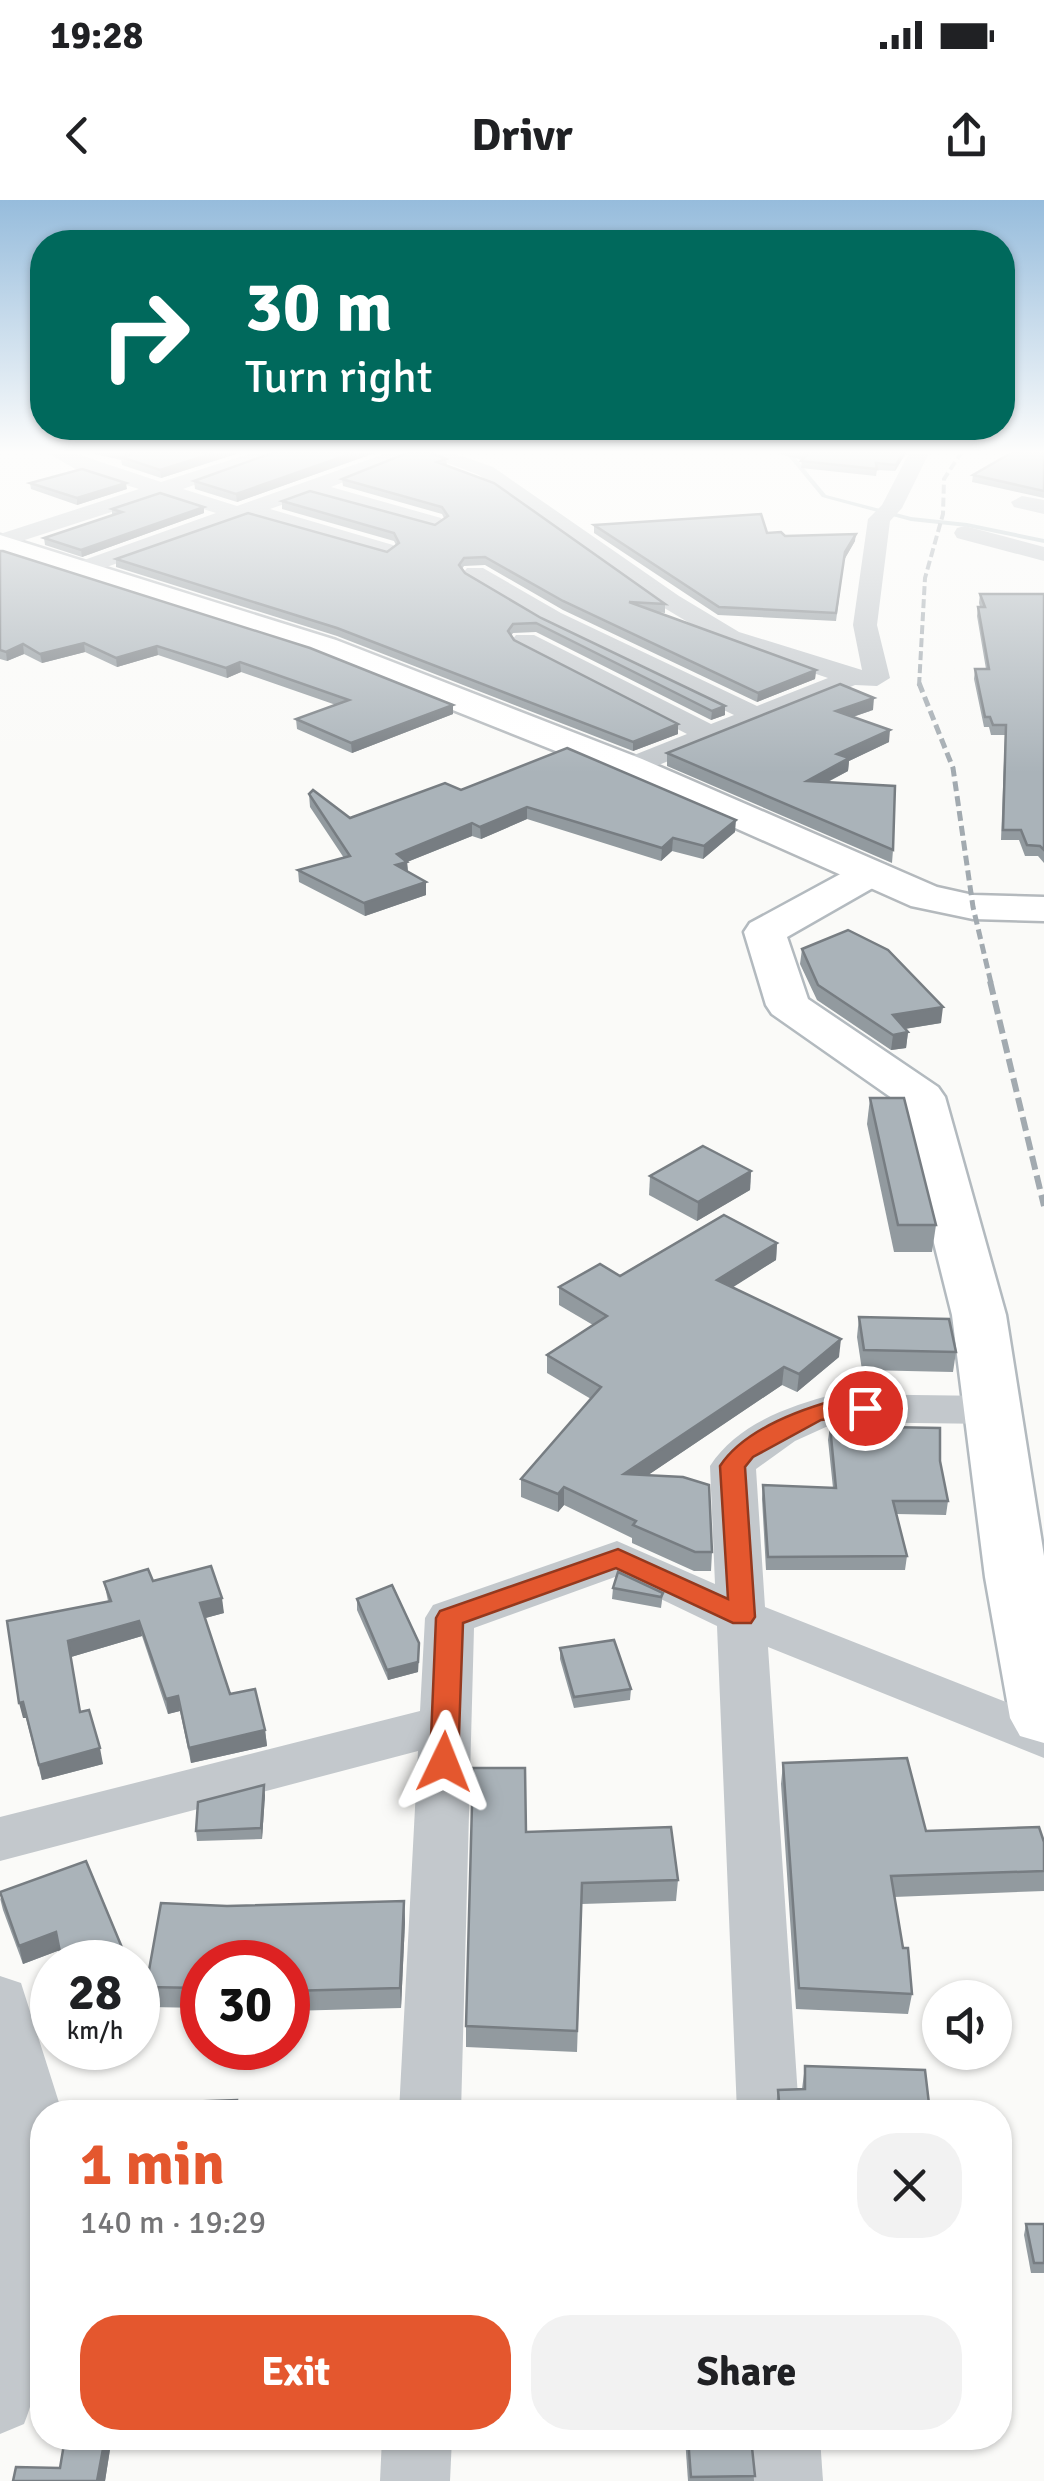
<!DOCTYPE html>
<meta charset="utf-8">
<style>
body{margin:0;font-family:Signika,sans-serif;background:#f2f2f2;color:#202124;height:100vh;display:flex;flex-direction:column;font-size:38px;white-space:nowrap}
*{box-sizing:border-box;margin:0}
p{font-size:32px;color:#757577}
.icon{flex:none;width:55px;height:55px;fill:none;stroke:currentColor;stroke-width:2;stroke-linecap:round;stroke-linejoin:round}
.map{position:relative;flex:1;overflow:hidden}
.drawer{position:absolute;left:30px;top:1900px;width:982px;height:350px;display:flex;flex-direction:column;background:#fff;border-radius:40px;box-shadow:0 2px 8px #0004}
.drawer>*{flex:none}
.guide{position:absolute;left:30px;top:30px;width:985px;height:210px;border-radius:40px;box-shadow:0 2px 8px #0004;background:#00695c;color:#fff;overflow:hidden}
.fabs{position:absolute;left:922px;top:1780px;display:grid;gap:20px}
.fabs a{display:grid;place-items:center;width:90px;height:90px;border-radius:50%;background:#fff;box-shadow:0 2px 8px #0004;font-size:50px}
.speed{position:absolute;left:30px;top:1740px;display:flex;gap:20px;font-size:50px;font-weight:700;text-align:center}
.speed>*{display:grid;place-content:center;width:130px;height:130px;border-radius:50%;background:#fff;box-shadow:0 2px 8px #0004;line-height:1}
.speed small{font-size:25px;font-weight:400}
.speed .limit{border:15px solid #d22;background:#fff;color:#111}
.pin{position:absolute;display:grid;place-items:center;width:85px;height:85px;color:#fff;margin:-42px;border:5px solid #fff;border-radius:50%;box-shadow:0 2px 10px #0007}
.me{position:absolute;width:110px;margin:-55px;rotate:2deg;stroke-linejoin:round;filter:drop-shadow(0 0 8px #0008)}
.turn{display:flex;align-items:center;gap:35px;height:210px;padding:0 50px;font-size:45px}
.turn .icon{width:130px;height:130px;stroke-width:2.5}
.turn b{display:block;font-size:70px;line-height:85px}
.round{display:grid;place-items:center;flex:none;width:105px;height:105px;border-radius:40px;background:#f2f2f2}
.overview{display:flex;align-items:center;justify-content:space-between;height:170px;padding:0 50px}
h1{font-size:60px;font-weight:700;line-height:75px;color:#e4572e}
.primary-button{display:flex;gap:20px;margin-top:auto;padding:20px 50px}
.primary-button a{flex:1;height:115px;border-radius:40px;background:#e4572e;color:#fff;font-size:40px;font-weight:700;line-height:115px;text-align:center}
.primary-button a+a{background:#f2f2f2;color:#202124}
.status{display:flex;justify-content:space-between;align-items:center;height:70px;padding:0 50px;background:#fff;direction:ltr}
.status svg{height:28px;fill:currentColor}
header{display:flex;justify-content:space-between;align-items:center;height:130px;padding:0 50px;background:#fff;font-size:45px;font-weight:700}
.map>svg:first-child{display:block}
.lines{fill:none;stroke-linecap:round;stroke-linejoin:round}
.stream{fill:#bbc7cb;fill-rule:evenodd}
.secondary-casing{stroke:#b3babf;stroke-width:5}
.highway-casing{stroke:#b4b9bd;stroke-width:5}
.street{fill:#c3c8cc;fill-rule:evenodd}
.secondary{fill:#fff;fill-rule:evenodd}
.highway{fill:#fff;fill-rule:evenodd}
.rail-far2{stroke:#a2aab0;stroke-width:4;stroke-dasharray:9 4;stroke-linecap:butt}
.rail-far1{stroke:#a2aab0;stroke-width:5;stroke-dasharray:10 5;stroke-linecap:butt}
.rail{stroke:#a2aab0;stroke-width:6;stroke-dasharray:14 6;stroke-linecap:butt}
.wall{fill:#929a9f}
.shaded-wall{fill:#777d82}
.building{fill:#aab3b9;stroke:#777d82;stroke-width:2.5}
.route{fill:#e4572e;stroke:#94391e;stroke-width:2.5}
</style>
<div class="status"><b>19:28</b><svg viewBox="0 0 49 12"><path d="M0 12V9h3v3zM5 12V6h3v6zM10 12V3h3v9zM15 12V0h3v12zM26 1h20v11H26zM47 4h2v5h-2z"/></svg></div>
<header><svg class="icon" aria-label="back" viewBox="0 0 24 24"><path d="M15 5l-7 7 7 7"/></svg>Drivr<svg class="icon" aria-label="share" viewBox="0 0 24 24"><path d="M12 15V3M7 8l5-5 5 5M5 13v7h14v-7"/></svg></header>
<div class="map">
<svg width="1044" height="2281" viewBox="0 0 1044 2281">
<rect width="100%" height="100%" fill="#fafaf8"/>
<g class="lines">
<path class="stream" d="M 780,253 L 793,255 L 826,295 L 911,317 L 967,323 L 1044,339 L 1044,343 L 967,327 L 911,321 L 822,297 L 789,257 Z"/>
<g class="secondary-casing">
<path id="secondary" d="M 871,661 L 885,665 L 891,673 L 885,681 L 787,737 L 808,799 L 938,887 L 945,897 L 1006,1115 L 1044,1356 L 1044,1543 L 1020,1536 L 1010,1518 L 985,1377 L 952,1115 L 899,903 L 772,814 L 766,805 L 744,732 L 750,723 L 857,665 Z"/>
</g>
<g class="highway-casing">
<path id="highway" d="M 0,335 L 336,440 L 642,559 L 937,687 L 973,695 L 1044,697 L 1044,721 L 973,719 L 911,706 L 616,575 L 312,454 L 0,354 Z"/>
</g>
<g class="street">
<path d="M 48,253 L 74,253 L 161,282 L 252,253 L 283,253 L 183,289 L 237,306 L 387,253 L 417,253 L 331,287 L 441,318 L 444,323 L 433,330 L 310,295 L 270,309 L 393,345 L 396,350 L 385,357 L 249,317 L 78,377 L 70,375 L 66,370 L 70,365 L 216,313 L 161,296 L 0,348 L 0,334 L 139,289 L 77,270 Z"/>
<path d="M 421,253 L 452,253 L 493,267 L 679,396 L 739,432 L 862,470 L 853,425 L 868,319 L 882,305 L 909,253 L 929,253 L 902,308 L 890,321 L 877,425 L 890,478 L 877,486 L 855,485 L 639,573 L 619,573 L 615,567 L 619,561 L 687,534 L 516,445 L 512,440 L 516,435 L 534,435 L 711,524 L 734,515 L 543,423 L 467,378 L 463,373 L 467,368 L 483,368 L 561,413 L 757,506 L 828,478 L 721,442 L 661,406 L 479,275 Z"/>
<path d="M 1022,296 L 1044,300 L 1044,314 L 1014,307 L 1011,302 Z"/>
<path d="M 965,326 L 1044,347 L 1044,361 L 957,338 L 954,333 L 957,328 Z"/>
<path d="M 835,1194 L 992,1196 L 1008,1200 L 1014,1210 L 1008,1220 L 992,1224 L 837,1222 L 795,1241 L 756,1269 L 765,1407 L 1044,1517 L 1044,1558 L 768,1447 L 799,1912 L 737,1912 L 717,1426 L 615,1377 L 474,1428 L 461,1912 L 399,1912 L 418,1551 L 0,1661 L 0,1617 L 420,1511 L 425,1418 L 433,1405 L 617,1341 L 715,1384 L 710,1266 C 737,1224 789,1206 835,1194 Z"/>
<path d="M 0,1776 L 21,1783 L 62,1912 L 42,1912 C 42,1998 56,2149 24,2224 L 0,2234 Z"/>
<path d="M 382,2238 L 452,2238 L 450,2281 L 380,2281 Z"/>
<path d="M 750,2238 L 820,2238 L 823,2281 L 753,2281 Z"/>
</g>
<use href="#secondary" class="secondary"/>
<use href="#highway" class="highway"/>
<path class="rail-far2" d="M 919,486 L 925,378 L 943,314 L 944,279 L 961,253"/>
<path class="rail-far1" d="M 919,483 L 953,568 L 973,707 L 991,783"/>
<path class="rail" d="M 990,781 L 1044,1006"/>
</g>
<g class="wall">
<path d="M 90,253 L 239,253 L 161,278 L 122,265 L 121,260 Z"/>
<path d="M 272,253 L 375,253 L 237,302 L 195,289 L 194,281 Z"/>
<path d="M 776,253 L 906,253 L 895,271 L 877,270 L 876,276 L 801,268 L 802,260 Z"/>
<path d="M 1044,253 L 1044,298 L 972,282 L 973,275 Z"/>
<path d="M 446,259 L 447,265 L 665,404 L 665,413 L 656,412 L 816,470 L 815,479 L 757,502 L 563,410 L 485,365 L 464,366 L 462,369 L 465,373 L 541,418 L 725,506 L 725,515 L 711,520 L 536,432 L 513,433 L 511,436 L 514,440 L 678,534 L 633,551 L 337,436 L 116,367 L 116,359 L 387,352 L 396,345 L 394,341 L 282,309 L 282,301 L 435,325 L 444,318 L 442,314 L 343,286 L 342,279 Z"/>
<path d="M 30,283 L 127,289 L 77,305 L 31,289 Z"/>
<path d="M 112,309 L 204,313 L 82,357 L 45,345 L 44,338 L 112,315 Z"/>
<path d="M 594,325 L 767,333 L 785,336 L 855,341 L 844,360 L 836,421 L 718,415 L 594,333 Z"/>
<path d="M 0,351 L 453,505 L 453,514 L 352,553 L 297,529 L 296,519 L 336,505 L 241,472 L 227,478 L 158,455 L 117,467 L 85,452 L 42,463 L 24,454 L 7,461 L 0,459 Z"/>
<path d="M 980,394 L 1044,394 L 1044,663 L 1038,656 L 1025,656 L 1019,640 L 1001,640 L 1005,535 L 991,535 L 989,527 L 984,527 L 974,479 L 975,469 L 986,469 L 977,416 L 978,407 L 980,407 L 979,403 Z"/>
<path d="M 873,510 L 853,517 L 889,542 L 849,561 L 848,571 L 828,582 L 893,650 L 892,663 L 667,566 L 667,553 Z"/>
<path d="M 461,590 L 735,632 L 703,659 L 672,651 L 661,661 L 527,619 L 481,639 L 472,636 L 407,662 L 408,671 L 426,695 L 365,716 L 299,682 L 298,670 L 344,658 L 310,607 L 309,594 L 350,618 Z"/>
<path d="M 802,749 L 941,823 L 905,829 L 908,832 L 906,848 L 891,850 L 817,800 L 800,764 Z"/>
<path d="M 870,898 L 936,1025 L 932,1052 L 894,1052 L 867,924 Z"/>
<path d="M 751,971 L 750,990 L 697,1021 L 649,995 L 650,976 Z"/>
<path d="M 777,1043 L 776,1060 L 732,1087 L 839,1157 L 797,1192 L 782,1185 L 648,1275 L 712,1352 L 711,1371 L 694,1371 L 632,1343 L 632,1338 L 564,1305 L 558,1312 L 521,1297 L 521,1279 L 591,1199 L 547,1173 L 547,1155 L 593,1125 L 559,1105 L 559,1087 Z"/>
<path d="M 859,1117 L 956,1152 L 953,1172 L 862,1170 L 857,1137 Z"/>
<path d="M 830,1226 L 940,1261 L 948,1301 L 946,1315 L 896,1314 L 907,1356 L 905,1370 L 766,1370 L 762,1299 L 763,1285 L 833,1288 L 828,1240 Z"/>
<path d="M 153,1381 L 224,1413 L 205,1418 L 230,1494 L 265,1530 L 267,1546 L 191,1563 L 180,1511 L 168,1514 L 142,1436 L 71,1457 L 80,1512 L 103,1564 L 42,1580 L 26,1518 L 23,1518 L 108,1401 L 104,1382 Z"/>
<path d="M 613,1388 L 663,1393 L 661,1408 L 612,1399 Z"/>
<path d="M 357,1399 L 419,1454 L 418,1472 L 388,1480 L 357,1410 Z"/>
<path d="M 560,1448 L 631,1489 L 630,1500 L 574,1508 L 560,1459 Z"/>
<path d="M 783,1563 L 926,1631 L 1044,1642 L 1044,1691 L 894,1697 L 912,1794 L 908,1814 L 796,1809 L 781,1584 Z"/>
<path d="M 265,1595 L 262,1639 L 197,1641 L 196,1631 Z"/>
<path d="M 526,1632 L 678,1680 L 676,1701 L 582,1704 L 577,1852 L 466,1847 L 466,1826 Z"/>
<path d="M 0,1698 L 60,1750 L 23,1764 L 3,1710 Z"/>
<path d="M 404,1701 L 405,1722 L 401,1808 L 288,1811 L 288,1762 L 202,1762 L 202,1808 L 150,1807 L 146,1787 L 227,1706 Z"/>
<path d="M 805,1866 L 930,1912 L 775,1912 L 778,1890 L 802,1889 Z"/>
<path d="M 1026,2024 L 1044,2024 L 1044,2073 L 1031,2073 L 1024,2035 Z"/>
<path d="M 65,2238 L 174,2238 L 173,2243 L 111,2243 L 105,2281 L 13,2281 L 60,2268 Z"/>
<path d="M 685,2238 L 751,2238 L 754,2281 L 688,2281 Z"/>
</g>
<g class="shaded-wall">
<path d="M 214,253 L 239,253 L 161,278 L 160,270 Z"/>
<path d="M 353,253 L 375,253 L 237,302 L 236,294 Z"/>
<path d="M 903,253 L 906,253 L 895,271 L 896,265 Z"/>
<path d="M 126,283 L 127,289 L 77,305 L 77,298 Z"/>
<path d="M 204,307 L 204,313 L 82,357 L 81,350 Z"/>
<path d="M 856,334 L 855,341 L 844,360 L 836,421 L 845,352 Z"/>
<path d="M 84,443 L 85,452 L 42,463 L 40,454 Z"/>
<path d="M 23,444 L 24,454 L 7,461 L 6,452 Z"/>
<path d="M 157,446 L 158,455 L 117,467 L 116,458 Z"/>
<path d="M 240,462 L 241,472 L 227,478 L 226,468 Z"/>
<path d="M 816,470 L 815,479 L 757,502 L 758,493 Z"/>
<path d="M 874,498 L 873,510 L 834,523 L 836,511 Z"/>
<path d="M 453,505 L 453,514 L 352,553 L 351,543 Z"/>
<path d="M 725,506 L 725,515 L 711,520 L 712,511 Z"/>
<path d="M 678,524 L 678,534 L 633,551 L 633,542 Z"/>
<path d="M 890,530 L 889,542 L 849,561 L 848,571 L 806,593 L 807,581 L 837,554 Z"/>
<path d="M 527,607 L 527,619 L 481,639 L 480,627 Z"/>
<path d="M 736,620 L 735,632 L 703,659 L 704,646 Z"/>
<path d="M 472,623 L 472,636 L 407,662 L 408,674 L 397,677 L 397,654 Z"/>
<path d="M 673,638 L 672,651 L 661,661 L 662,648 Z"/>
<path d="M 426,682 L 426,695 L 365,716 L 364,703 Z"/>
<path d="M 943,807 L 941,823 L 891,831 L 893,815 Z"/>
<path d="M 908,832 L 906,848 L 891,850 L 893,835 Z"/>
<path d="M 751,971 L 750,990 L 697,1021 L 698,1002 Z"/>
<path d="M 777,1043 L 776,1060 L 716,1098 L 717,1080 Z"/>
<path d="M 841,1139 L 839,1157 L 797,1192 L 799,1174 Z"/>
<path d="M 784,1167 L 782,1185 L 623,1292 L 624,1274 Z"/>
<path d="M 564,1287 L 564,1305 L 558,1312 L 558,1294 Z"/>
<path d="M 222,1398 L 224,1413 L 202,1419 L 200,1403 Z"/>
<path d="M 139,1421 L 142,1436 L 71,1457 L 68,1441 Z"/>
<path d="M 419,1443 L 418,1472 L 388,1480 L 387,1470 Z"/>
<path d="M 178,1496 L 180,1511 L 168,1514 L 166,1499 Z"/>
<path d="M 23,1502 L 26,1518 L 23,1518 L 19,1503 Z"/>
<path d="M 265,1530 L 267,1546 L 191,1563 L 189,1548 Z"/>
<path d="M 100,1548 L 103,1564 L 42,1580 L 39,1565 Z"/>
<path d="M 264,1585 L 265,1595 L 262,1639 L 261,1628 Z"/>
<path d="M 404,1701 L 405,1722 L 401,1808 L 400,1788 Z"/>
<path d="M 56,1732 L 60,1750 L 23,1764 L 19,1746 Z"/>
<path d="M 105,2238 L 110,2238 L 111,2243 L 105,2281 L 97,2281 Z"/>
</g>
<g class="building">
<path d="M 126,253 L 214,253 L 160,270 L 121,257 L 132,254 Z"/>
<path d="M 272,253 L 353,253 L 236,294 L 194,281 Z"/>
<path d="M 407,253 L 431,253 L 446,259 L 437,262 L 494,283 L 665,404 L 629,402 L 816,470 L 758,493 L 563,401 L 485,357 L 464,358 L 459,365 L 465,373 L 541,418 L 725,506 L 712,511 L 536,423 L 513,424 L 508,431 L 514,440 L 678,524 L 633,542 L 337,428 L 116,359 L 248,313 L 387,352 L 399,343 L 394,333 L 282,301 L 310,291 L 435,325 L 448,316 L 442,307 L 342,279 Z"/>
<path d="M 800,253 L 903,253 L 896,265 L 876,263 L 877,269 L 801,261 L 807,255 Z"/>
<path d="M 1011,253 L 1044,253 L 1044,291 L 973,275 Z"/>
<path d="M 82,269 L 126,283 L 77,298 L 30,283 Z"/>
<path d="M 160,293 L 204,307 L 81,350 L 44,338 L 122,312 L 112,309 Z"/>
<path d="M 761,314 L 767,333 L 781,332 L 785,336 L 856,334 L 845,352 L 836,413 L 719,407 L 594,325 Z"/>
<path d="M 0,351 L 3,351 L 310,448 L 453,505 L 351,543 L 296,519 L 349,500 L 240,462 L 226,468 L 157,446 L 116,458 L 84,443 L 40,454 L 23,444 L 6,452 L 0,450 Z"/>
<path d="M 980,394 L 1044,394 L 1044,650 L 1040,646 L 1027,645 L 1021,630 L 1003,630 L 1006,525 L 993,525 L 990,517 L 985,517 L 975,469 L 989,469 L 978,407 L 985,407 Z"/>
<path d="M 840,484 L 874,498 L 836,511 L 890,530 L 837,554 L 849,558 L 807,581 L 895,586 L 893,650 L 667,553 Z"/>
<path d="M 567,548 L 736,620 L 704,646 L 673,638 L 662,648 L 527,607 L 480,627 L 472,623 L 397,654 L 407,662 L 396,665 L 426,682 L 364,703 L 298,670 L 350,656 L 309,594 L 313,590 L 350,618 L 445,583 L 461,590 Z"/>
<path d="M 848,730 L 888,750 L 943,807 L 893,815 L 908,832 L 893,835 L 818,785 L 802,749 Z"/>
<path d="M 870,898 L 904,898 L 936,1025 L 898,1025 Z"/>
<path d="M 703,946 L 751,971 L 698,1002 L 650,976 Z"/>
<path d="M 724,1015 L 777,1043 L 717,1080 L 841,1139 L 799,1174 L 784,1167 L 624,1274 L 683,1277 L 709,1285 L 712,1352 L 695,1352 L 633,1325 L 636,1321 L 564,1287 L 558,1294 L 521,1279 L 601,1187 L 547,1155 L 607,1116 L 559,1087 L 600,1064 L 620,1076 Z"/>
<path d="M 859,1117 L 949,1119 L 956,1152 L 864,1150 Z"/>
<path d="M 830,1226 L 940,1228 L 940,1261 L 948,1301 L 893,1301 L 907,1356 L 768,1357 L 763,1285 L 836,1288 Z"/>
<path d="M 211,1366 L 222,1398 L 200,1403 L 230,1494 L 255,1489 L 265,1530 L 189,1548 L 178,1496 L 166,1499 L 139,1421 L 68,1441 L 80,1512 L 89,1510 L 100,1548 L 39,1565 L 23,1502 L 19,1503 L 7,1421 L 111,1401 L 104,1382 L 148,1369 L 153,1381 Z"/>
<path d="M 618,1372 L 663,1393 L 661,1397 L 613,1388 Z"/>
<path d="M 392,1385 L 419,1443 L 418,1462 L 387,1470 L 357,1399 Z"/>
<path d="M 614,1440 L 631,1489 L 574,1497 L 560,1448 Z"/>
<path d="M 907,1558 L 926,1631 L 1039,1627 L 1044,1642 L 1044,1671 L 891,1676 L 903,1748 L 908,1748 L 912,1794 L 799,1788 L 783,1563 Z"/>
<path d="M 473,1568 L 525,1568 L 526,1632 L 671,1627 L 678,1680 L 582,1683 L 577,1831 L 466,1826 Z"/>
<path d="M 264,1585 L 261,1628 L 196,1631 L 198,1602 Z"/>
<path d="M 86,1661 L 128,1762 L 62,1762 L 56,1732 L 19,1746 L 0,1692 Z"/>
<path d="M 404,1701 L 400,1788 L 288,1791 L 288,1762 L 202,1762 L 202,1788 L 146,1787 L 161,1703 L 227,1706 Z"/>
<path d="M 805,1866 L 925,1870 L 930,1912 L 780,1912 L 778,1890 L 805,1889 Z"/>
<path d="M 237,1900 L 236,1912 L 153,1912 L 154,1903 Z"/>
<path d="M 1026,2024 L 1044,2024 L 1044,2063 L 1034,2063 Z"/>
<path d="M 65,2238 L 105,2238 L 97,2281 L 13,2281 L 16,2267 L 60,2268 Z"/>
<path d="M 688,2238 L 751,2238 L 755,2276 L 691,2277 Z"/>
</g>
<linearGradient id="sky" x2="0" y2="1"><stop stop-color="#96bcdc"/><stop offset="0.44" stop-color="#fdfdfc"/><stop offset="1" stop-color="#fdfdfc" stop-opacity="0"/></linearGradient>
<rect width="1044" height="573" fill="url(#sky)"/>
<path class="route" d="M 835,1200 L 865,1200 L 877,1208 L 865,1215 L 821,1220 L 753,1257 L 745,1267 L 755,1417 L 751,1423 L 733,1423 L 616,1368 L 463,1423 L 458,1562 L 454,1570 L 444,1573 L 434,1570 L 430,1562 L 436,1418 L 440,1411 L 618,1349 L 728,1399 L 720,1266 C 743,1231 796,1211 835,1200 Z"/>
</svg>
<div class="fabs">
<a><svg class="icon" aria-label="sound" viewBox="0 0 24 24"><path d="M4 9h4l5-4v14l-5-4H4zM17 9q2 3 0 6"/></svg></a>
</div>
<div class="speed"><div>28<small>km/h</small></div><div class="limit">30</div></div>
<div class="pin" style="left:865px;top:1208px;background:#d93025"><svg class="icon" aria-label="arrive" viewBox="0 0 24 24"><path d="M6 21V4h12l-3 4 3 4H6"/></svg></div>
<svg class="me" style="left:444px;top:1562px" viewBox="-20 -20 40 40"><path d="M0-17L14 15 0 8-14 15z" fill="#e4572e" stroke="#fff" stroke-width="4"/></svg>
<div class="guide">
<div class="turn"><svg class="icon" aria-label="right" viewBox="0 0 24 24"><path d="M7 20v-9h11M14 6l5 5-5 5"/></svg><div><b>30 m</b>Turn right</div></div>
</div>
<section class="drawer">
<div class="overview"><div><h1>1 min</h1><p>140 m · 19:29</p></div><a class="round"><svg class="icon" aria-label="close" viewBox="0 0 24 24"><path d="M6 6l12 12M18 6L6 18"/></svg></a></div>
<div class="primary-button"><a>Exit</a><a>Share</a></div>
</section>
</div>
